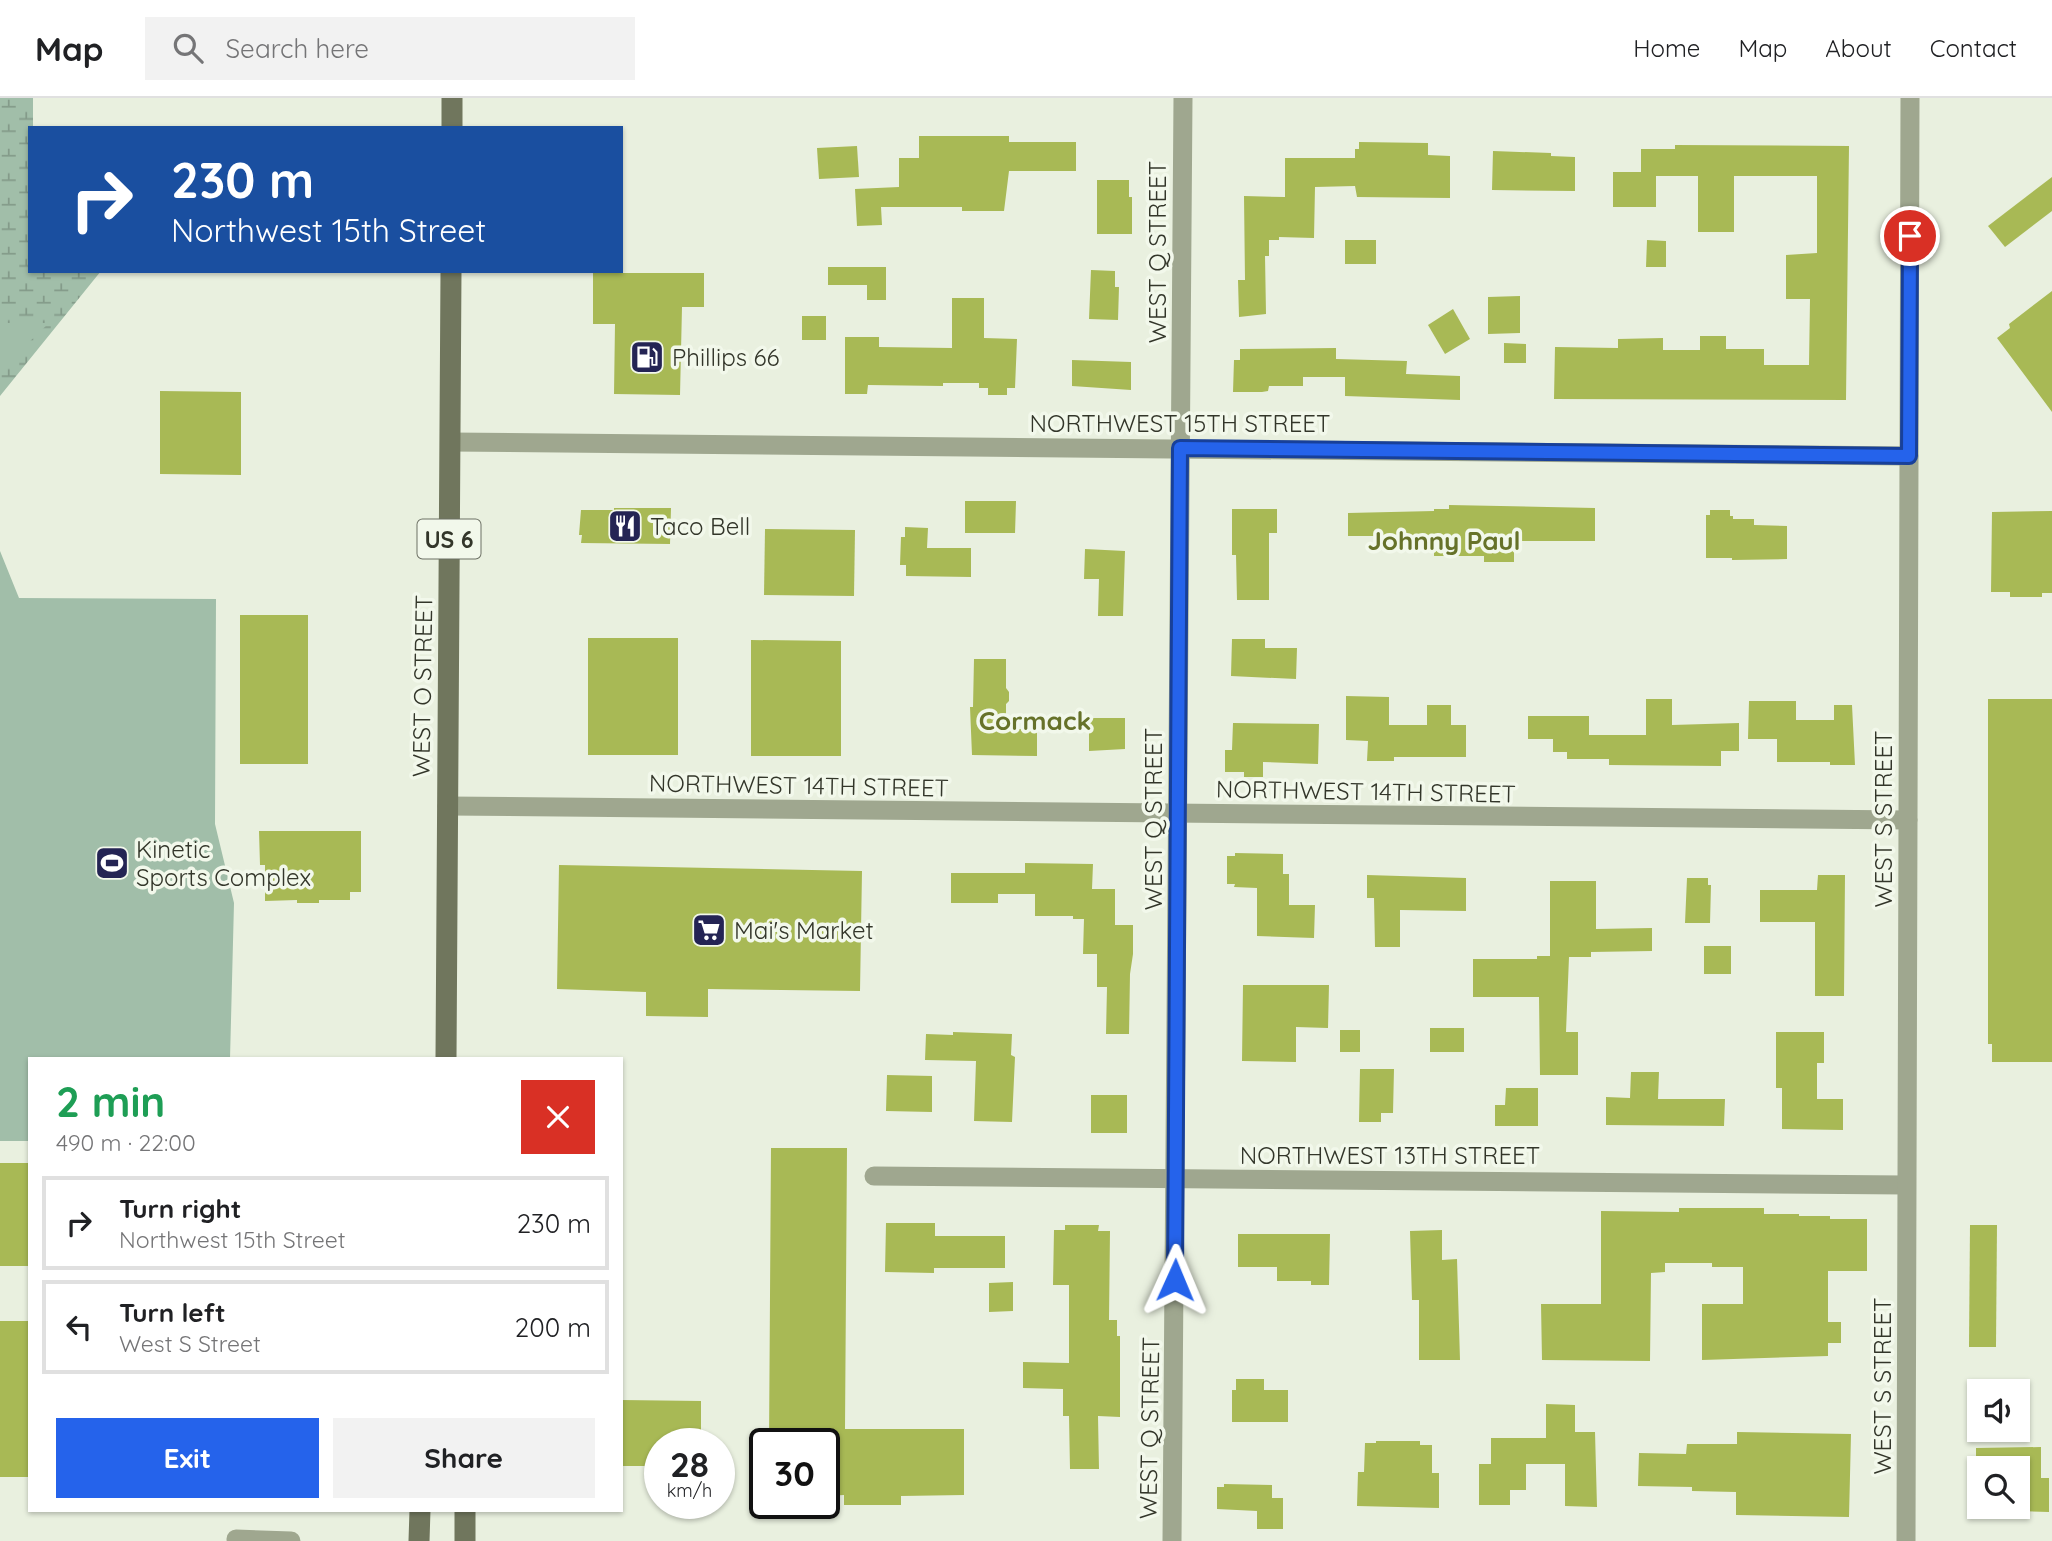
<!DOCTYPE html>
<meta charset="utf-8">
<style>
body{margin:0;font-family:Quicksand,sans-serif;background:#f2f2f2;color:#202124;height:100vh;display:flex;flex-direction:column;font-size:26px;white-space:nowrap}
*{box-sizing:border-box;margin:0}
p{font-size:23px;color:#757577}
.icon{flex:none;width:38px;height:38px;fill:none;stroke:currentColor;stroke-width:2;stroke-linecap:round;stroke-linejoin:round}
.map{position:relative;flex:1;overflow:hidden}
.side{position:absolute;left:28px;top:959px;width:595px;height:455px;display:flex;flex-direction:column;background:#fff;border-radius:0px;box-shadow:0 2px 5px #0004}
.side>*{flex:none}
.top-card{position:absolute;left:28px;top:28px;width:595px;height:147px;border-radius:0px;box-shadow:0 2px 5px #0004;background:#1a4fa0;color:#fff;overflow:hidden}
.buttons{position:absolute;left:1967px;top:1281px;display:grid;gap:14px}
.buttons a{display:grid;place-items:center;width:63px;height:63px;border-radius:0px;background:#fff;box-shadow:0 2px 5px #0004;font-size:35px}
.speed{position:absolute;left:644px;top:1330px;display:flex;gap:14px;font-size:35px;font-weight:700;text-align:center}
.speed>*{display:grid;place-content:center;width:91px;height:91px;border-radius:50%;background:#fff;box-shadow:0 2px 5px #0004;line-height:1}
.speed small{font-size:18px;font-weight:400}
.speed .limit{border:4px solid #111;border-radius:10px;background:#fff;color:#111}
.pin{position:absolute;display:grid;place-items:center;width:60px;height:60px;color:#fff;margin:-30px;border:4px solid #fff;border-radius:50%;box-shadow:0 2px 7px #0007}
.me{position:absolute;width:77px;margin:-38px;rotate:1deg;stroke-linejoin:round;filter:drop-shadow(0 0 5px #0008)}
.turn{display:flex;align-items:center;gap:24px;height:147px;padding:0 28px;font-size:32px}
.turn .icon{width:91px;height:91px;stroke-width:2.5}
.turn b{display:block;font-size:49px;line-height:60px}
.round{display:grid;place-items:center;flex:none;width:74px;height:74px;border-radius:0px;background:#f2f2f2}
.summary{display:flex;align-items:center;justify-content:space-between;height:119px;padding:0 28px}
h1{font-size:42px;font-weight:700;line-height:52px;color:#1e9e55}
.button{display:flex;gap:14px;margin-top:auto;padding:14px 28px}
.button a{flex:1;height:80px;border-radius:0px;background:#2563eb;color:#fff;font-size:28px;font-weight:700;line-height:80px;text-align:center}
.button a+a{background:#f2f2f2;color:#202124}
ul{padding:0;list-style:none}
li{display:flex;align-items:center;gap:21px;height:94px;margin:0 14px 10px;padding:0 14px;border:4px solid #e0e0e0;border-radius:0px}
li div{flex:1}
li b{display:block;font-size:26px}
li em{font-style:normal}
header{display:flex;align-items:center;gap:42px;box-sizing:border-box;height:98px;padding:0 35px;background:#fff;border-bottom:2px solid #e0e0e0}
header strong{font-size:33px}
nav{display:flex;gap:38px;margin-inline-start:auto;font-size:24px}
.search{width:490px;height:63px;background:#f2f2f2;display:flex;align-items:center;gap:18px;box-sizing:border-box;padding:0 24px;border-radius:0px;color:#757577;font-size:26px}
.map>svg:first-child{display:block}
.wetland{fill:url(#wetland-marsh)}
.garden{fill:#a1bea9}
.building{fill:#a8b955}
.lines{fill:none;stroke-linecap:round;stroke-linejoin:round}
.street{stroke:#9fa78f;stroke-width:19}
.primary{stroke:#70765d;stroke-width:21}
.route-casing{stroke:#184099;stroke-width:18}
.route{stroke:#2563eb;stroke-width:12}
.labels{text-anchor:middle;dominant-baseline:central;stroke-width:7;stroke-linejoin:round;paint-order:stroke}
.shield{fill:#f2f8eb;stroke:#6c7064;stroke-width:2}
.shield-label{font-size:23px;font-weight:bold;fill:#33362a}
.street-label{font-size:24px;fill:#33362a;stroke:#f2f8eb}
.poi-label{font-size:24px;fill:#33362a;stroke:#f2f8eb;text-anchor:start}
.neighbourhood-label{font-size:26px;font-weight:bold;fill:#667229;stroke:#f2f8eb}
</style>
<header>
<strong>Map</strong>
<div class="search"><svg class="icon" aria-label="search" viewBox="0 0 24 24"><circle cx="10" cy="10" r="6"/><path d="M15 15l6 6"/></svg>Search here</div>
<nav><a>Home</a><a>Map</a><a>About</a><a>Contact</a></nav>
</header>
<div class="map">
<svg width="2052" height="1443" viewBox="0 0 2052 1443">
<defs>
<pattern id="wetland-marsh" width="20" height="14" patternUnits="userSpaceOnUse" patternTransform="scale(1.75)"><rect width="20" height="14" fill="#a1bea9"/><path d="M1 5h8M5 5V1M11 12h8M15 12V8" fill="none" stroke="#849b8a"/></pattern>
</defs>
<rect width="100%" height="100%" fill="#e9f0df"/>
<path class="wetland" d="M 0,0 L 33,0 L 33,30 L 30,30 L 30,173 L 101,173 L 0,298 Z"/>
<g class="garden">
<path d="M 0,225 L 49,225 L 0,272 Z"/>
<path d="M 0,453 L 19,500 L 216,501 L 215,726 L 234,805 L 230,961 L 30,961 L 30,1043 L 0,1043 Z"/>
</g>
<g class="building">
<path d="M 919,38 L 1009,38 L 1009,44 L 1076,44 L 1076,73 L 1009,73 L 1004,113 L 962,113 L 962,109 L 881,109 L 882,127 L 857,128 L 855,91 L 899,89 L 899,60 L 919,60 Z"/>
<path d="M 1359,44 L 1428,45 L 1428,57 L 1450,58 L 1450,100 L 1357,99 L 1355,88 L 1315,89 L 1314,140 L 1279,139 L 1279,142 L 1269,142 L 1269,158 L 1265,158 L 1266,216 L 1239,219 L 1238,182 L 1245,182 L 1244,98 L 1285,99 L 1285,60 L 1355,60 L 1355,51 L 1359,51 Z"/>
<path d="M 1675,47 L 1849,48 L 1846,302 L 1554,301 L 1555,249 L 1618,250 L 1618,241 L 1663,240 L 1663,252 L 1700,252 L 1700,238 L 1726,238 L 1726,251 L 1764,251 L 1764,267 L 1809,267 L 1810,201 L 1786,201 L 1786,157 L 1817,155 L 1817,78 L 1734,78 L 1734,134 L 1698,134 L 1698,78 L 1656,78 L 1656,109 L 1613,109 L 1613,74 L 1641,74 L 1641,51 L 1675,51 Z"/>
<path d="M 857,48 L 859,79 L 819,81 L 817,50 Z"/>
<path d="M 1493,53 L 1551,55 L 1551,58 L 1575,59 L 1575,93 L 1492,92 Z"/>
<path d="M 2052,79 L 2052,113 L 2005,149 L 1988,128 Z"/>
<path d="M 1097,82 L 1129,82 L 1129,99 L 1132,99 L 1132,136 L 1097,136 Z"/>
<rect x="1345" y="142" width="31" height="24"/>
<path d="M 1647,142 L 1666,143 L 1666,169 L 1646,169 Z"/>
<path d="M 828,169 L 886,169 L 886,202 L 867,202 L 867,187 L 828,187 Z"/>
<path d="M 1091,172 L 1115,173 L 1115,189 L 1119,189 L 1118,222 L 1089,221 Z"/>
<path d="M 593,175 L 704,175 L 704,209 L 682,209 L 680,297 L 614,296 L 615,226 L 593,226 Z"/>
<path d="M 2052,193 L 2052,314 L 1997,240 L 2010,230 L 2009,226 Z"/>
<path d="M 1520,198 L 1520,235 L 1488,236 L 1488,199 Z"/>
<path d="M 952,200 L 984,200 L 984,240 L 1017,241 L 1015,290 L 1007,290 L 1007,297 L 988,297 L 988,290 L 979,290 L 979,285 L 943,285 L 943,288 L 868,287 L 867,296 L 845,296 L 845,239 L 879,239 L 879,249 L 952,250 Z"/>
<path d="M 1453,211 L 1470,241 L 1445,256 L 1428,227 Z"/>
<rect x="802" y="218" width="24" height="24"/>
<path d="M 1504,245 L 1526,246 L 1526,265 L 1504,265 Z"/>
<path d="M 1336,250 L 1336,261 L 1407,263 L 1406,276 L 1460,278 L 1460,302 L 1345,298 L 1345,279 L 1303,279 L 1303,288 L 1269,288 L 1268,293 L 1262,294 L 1233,294 L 1234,262 L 1240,262 L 1240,251 Z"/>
<path d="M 1072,262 L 1131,264 L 1131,292 L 1072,288 Z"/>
<path d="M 160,293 L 241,294 L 241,377 L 160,376 Z"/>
<path d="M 965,403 L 1016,403 L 1015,435 L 965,435 Z"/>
<path d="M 1449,407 L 1595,410 L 1595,443 L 1514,443 L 1514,464 L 1484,464 L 1484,458 L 1434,458 L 1434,438 L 1348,438 L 1348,415 L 1434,413 L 1434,411 L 1449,411 Z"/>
<path d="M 614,410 L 671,410 L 670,446 L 581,445 L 582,437 L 579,437 L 581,412 L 614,412 Z"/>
<path d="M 1232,411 L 1277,411 L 1277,435 L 1269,435 L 1269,502 L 1237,502 L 1236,457 L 1232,457 Z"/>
<path d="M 1710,412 L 1730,412 L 1730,418 L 1733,418 L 1733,421 L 1754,421 L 1754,427 L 1787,428 L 1787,461 L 1732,462 L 1732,460 L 1706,460 L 1706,417 L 1710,417 Z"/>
<path d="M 2052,413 L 2052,495 L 2042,495 L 2042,499 L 2010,499 L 2010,494 L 1991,494 L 1992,414 Z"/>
<path d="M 905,429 L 928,430 L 927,450 L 971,450 L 971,479 L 906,478 L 906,467 L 900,467 L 901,439 L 905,439 Z"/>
<path d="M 765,431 L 855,432 L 854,498 L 764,497 Z"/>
<path d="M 1085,451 L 1125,453 L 1123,518 L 1098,518 L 1099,481 L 1084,481 Z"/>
<rect x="240" y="517" width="68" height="149"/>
<rect x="588" y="540" width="90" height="117"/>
<path d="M 1232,541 L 1265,541 L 1265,550 L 1297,550 L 1296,581 L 1231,578 Z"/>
<path d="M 751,542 L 841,543 L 841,658 L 751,658 Z"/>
<path d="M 974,561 L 1006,561 L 1006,590 L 1009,594 L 1009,603 L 1006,606 L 1006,631 L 1037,631 L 1037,658 L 972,657 L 970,609 L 973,609 Z"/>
<path d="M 1346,598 L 1389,599 L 1389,627 L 1427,627 L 1427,607 L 1451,607 L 1451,627 L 1466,627 L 1466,659 L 1394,659 L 1394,663 L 1367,663 L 1368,643 L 1346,642 Z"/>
<path d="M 1646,601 L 1672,601 L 1672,627 L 1739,625 L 1739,653 L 1721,653 L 1721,668 L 1609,667 L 1609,661 L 1567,661 L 1567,654 L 1553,654 L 1553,641 L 1528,641 L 1528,618 L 1589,618 L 1589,637 L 1646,637 Z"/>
<path d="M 1988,601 L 2052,601 L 2052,964 L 1992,964 L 1992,946 L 1988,946 Z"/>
<path d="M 1749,603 L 1796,603 L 1796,622 L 1834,622 L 1834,607 L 1852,607 L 1855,667 L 1830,667 L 1830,664 L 1777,664 L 1777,641 L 1748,641 Z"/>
<path d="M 1089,620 L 1125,620 L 1125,651 L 1089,653 Z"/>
<path d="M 1233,625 L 1319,626 L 1318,666 L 1263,664 L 1263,679 L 1244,679 L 1244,674 L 1225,674 L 1225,652 L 1232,652 Z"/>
<path d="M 259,733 L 361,733 L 361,794 L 350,794 L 350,802 L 319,802 L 319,805 L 297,805 L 297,802 L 265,803 L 265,767 L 260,767 Z"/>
<path d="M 1235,755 L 1283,756 L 1283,776 L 1289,776 L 1289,807 L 1315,807 L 1314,840 L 1257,838 L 1257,790 L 1234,789 L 1235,786 L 1227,786 L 1227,758 L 1235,758 Z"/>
<path d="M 1025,765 L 1093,766 L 1092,791 L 1115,791 L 1115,827 L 1133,827 L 1133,856 L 1130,876 L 1129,936 L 1106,936 L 1107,889 L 1097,889 L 1097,856 L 1083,856 L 1084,821 L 1073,821 L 1073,818 L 1035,818 L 1035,796 L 998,796 L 998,805 L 951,805 L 951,775 L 1025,775 Z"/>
<path d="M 559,767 L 862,773 L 860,893 L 708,891 L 708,919 L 646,918 L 646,894 L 557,891 Z"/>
<path d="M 1367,777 L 1466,780 L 1466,813 L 1400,812 L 1400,849 L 1375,849 L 1374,800 L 1367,800 Z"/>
<path d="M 1818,777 L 1845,777 L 1844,898 L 1815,898 L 1815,824 L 1760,824 L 1760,792 L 1817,792 Z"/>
<path d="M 1687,780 L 1708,780 L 1708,787 L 1711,787 L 1710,825 L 1685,825 Z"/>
<path d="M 1550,783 L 1596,783 L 1596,831 L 1652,830 L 1652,853 L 1591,854 L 1591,859 L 1569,859 L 1566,934 L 1578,934 L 1578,977 L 1540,977 L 1539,899 L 1473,899 L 1473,861 L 1537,861 L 1537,858 L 1550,858 Z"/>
<rect x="1704" y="848" width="27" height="28"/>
<path d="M 1243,887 L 1329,887 L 1328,930 L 1296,929 L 1296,964 L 1242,963 Z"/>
<rect x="1430" y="930" width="34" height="24"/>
<rect x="1340" y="932" width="20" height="22"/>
<path d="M 953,934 L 1012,936 L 1011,957 L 1015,959 L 1012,1024 L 974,1023 L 976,963 L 925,962 L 926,936 L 953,937 Z"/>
<path d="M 1776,934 L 1824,934 L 1824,965 L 1817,965 L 1817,1001 L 1843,1001 L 1843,1032 L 1782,1031 L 1782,990 L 1776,990 Z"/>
<path d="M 1360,971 L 1394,971 L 1393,1015 L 1381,1015 L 1381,1024 L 1359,1024 Z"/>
<path d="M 1631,974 L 1659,974 L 1658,1001 L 1725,1001 L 1724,1028 L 1606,1027 L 1606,999 L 1630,1000 Z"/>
<path d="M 887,977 L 932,978 L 932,1014 L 886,1013 Z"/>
<path d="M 1506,990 L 1538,990 L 1538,1028 L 1495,1028 L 1495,1007 L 1505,1007 Z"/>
<rect x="1091" y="997" width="36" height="38"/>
<path d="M 771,1050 L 847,1050 L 845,1331 L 964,1331 L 964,1397 L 901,1398 L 901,1407 L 844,1407 L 844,1397 L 824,1398 L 824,1346 L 769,1346 Z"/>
<rect x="0" y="1065" width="30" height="103"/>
<path d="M 1679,1110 L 1764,1110 L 1764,1116 L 1799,1116 L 1799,1118 L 1830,1118 L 1830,1121 L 1867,1121 L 1867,1173 L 1828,1173 L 1828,1224 L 1841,1224 L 1841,1245 L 1828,1245 L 1828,1258 L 1702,1262 L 1702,1206 L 1743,1206 L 1743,1169 L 1712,1169 L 1712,1165 L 1665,1165 L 1665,1174 L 1651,1175 L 1650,1263 L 1542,1262 L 1541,1206 L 1601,1206 L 1601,1113 L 1679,1114 Z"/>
<path d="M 886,1125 L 935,1125 L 935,1138 L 1005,1138 L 1005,1170 L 934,1170 L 934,1175 L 885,1174 Z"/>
<path d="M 1065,1127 L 1099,1127 L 1098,1133 L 1110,1133 L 1109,1222 L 1117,1222 L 1117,1238 L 1120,1238 L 1120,1319 L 1098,1318 L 1099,1371 L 1070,1371 L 1069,1318 L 1063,1318 L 1063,1291 L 1023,1290 L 1023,1264 L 1069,1265 L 1069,1187 L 1053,1187 L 1054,1132 L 1065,1132 Z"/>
<path d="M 1970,1127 L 1997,1127 L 1996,1249 L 1969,1249 Z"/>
<path d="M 1442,1132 L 1442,1162 L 1457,1161 L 1460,1262 L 1419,1262 L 1419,1202 L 1412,1202 L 1410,1133 Z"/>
<path d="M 1238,1136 L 1330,1136 L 1329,1187 L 1311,1187 L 1311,1183 L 1277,1183 L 1277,1169 L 1238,1169 Z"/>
<path d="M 1013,1184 L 1013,1213 L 989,1214 L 989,1185 Z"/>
<rect x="0" y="1223" width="30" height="156"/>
<path d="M 1236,1281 L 1264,1281 L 1264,1292 L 1288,1292 L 1288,1324 L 1232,1324 L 1232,1292 L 1236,1292 Z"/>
<path d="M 621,1302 L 701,1303 L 701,1346 L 660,1346 L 660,1368 L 621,1368 Z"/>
<path d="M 1546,1306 L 1575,1307 L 1575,1334 L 1595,1334 L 1597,1409 L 1565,1408 L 1565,1366 L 1526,1366 L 1526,1392 L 1510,1392 L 1510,1407 L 1479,1407 L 1479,1366 L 1491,1366 L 1491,1340 L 1546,1340 Z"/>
<path d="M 1737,1334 L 1851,1336 L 1849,1419 L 1736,1417 L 1736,1394 L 1692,1393 L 1692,1389 L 1638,1388 L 1639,1355 L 1686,1356 L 1687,1346 L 1737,1346 Z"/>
<path d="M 1376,1343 L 1420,1343 L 1420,1347 L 1432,1347 L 1432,1375 L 1439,1375 L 1439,1410 L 1357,1408 L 1358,1374 L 1364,1374 L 1365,1345 L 1376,1345 Z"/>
<path d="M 2041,1349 L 2041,1380 L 2049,1380 L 2049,1414 L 2018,1413 L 2018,1370 L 1976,1370 L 1976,1350 Z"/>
<path d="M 1224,1386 L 1272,1387 L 1272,1400 L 1283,1400 L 1283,1431 L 1257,1431 L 1257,1413 L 1217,1411 L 1217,1389 L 1224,1389 Z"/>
</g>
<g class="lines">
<g class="street">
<path d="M 450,344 L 1909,358"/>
<path d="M 447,708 L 1908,722"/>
<path d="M 874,1078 L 1906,1087"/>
<path d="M 236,1441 L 291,1443"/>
<path d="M 1172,1443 L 1183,0"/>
<path d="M 1906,1443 L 1910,0"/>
</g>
<g class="primary">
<path d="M 452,30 L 452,0"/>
<path d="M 446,961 L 451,173"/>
<path d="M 419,1443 L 420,1412"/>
<path d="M 465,1443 L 465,1412"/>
</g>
</g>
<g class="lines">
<g class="route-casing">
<path id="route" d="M 1175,1182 L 1180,350 L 1909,358 L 1910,138"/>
</g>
<use href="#route" class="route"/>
</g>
<defs>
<g id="fuel-square" transform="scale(1.75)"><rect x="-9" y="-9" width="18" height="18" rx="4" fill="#242454" stroke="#f2f8eb"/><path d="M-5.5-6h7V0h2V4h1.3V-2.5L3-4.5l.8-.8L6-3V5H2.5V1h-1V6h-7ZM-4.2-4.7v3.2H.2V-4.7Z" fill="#fff"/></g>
<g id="restaurant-square" transform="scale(1.75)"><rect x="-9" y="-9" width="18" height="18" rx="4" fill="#242454" stroke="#f2f8eb"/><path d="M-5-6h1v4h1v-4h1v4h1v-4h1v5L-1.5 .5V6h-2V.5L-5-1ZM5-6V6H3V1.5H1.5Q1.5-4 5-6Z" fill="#fff"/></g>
<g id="stadium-square" transform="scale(1.75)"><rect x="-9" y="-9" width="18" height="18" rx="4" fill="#242454" stroke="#f2f8eb"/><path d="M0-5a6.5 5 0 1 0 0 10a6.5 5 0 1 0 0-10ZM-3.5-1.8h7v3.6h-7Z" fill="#fff"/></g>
<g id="supermarket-square" transform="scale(1.75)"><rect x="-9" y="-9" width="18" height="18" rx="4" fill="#242454" stroke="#f2f8eb"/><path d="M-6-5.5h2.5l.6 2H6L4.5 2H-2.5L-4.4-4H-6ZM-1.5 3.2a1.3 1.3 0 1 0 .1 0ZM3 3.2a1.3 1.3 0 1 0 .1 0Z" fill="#fff"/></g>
</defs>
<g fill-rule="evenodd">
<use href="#fuel-square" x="647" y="259"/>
<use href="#restaurant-square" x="625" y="428"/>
<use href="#stadium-square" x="112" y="765"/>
<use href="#supermarket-square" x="709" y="832"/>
</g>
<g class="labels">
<rect class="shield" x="417.5" y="421.5" width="63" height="39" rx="5"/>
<g class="shield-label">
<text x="449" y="441">US 6</text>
</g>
<g class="street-label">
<text transform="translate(1157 154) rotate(-90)">WEST Q STREET</text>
<text x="1180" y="325">NORTHWEST 15TH STREET</text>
<text transform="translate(422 588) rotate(-89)">WEST O STREET</text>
<text transform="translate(799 687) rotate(1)">NORTHWEST 14TH STREET</text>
<text transform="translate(1366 693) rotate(1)">NORTHWEST 14TH STREET</text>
<text transform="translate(1153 721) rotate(-90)">WEST Q STREET</text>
<text transform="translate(1883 721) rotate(-90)">WEST S STREET</text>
<text x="1390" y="1057">NORTHWEST 13TH STREET</text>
<text transform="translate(1882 1288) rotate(-90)">WEST S STREET</text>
<text transform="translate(1149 1330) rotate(-89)">WEST Q STREET</text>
</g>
<g class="poi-label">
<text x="672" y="259">Phillips 66</text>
<text x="650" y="428">Taco Bell</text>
<text x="136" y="751">Kinetic<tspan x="136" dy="28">Sports Complex</tspan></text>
<text x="734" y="832">Mai's Market</text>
</g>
<g class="neighbourhood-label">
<text x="1444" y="442">Johnny Paul</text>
<text x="1035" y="622">Cormack</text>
</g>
</g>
</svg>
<div class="buttons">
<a><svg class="icon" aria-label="sound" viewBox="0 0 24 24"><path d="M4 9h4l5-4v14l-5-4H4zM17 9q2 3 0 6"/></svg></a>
<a><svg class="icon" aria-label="search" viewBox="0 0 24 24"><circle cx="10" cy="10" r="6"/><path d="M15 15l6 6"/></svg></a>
</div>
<div class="speed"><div>28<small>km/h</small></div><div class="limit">30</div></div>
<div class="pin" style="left:1910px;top:138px;background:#d93025"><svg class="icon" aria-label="arrive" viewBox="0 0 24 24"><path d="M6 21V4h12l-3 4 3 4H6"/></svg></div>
<svg class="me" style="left:1175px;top:1182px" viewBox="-20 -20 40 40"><path d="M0-17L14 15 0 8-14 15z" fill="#2563eb" stroke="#fff" stroke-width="4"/></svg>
<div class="top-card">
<div class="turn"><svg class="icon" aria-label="right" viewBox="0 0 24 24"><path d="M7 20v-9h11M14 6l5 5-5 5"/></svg><div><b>230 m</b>Northwest 15th Street</div></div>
</div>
<section class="side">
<div class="summary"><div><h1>2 min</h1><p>490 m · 22:00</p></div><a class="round" style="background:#d93025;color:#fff"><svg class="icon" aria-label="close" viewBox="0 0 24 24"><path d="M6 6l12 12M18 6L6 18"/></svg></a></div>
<ul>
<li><svg class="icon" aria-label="right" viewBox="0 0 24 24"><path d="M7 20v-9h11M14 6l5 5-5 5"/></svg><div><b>Turn right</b><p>Northwest 15th Street</p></div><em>230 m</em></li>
<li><svg class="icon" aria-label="left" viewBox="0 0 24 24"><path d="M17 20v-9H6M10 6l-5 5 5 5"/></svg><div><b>Turn left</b><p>West S Street</p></div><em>200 m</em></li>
</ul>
<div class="button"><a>Exit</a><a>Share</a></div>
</section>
</div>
